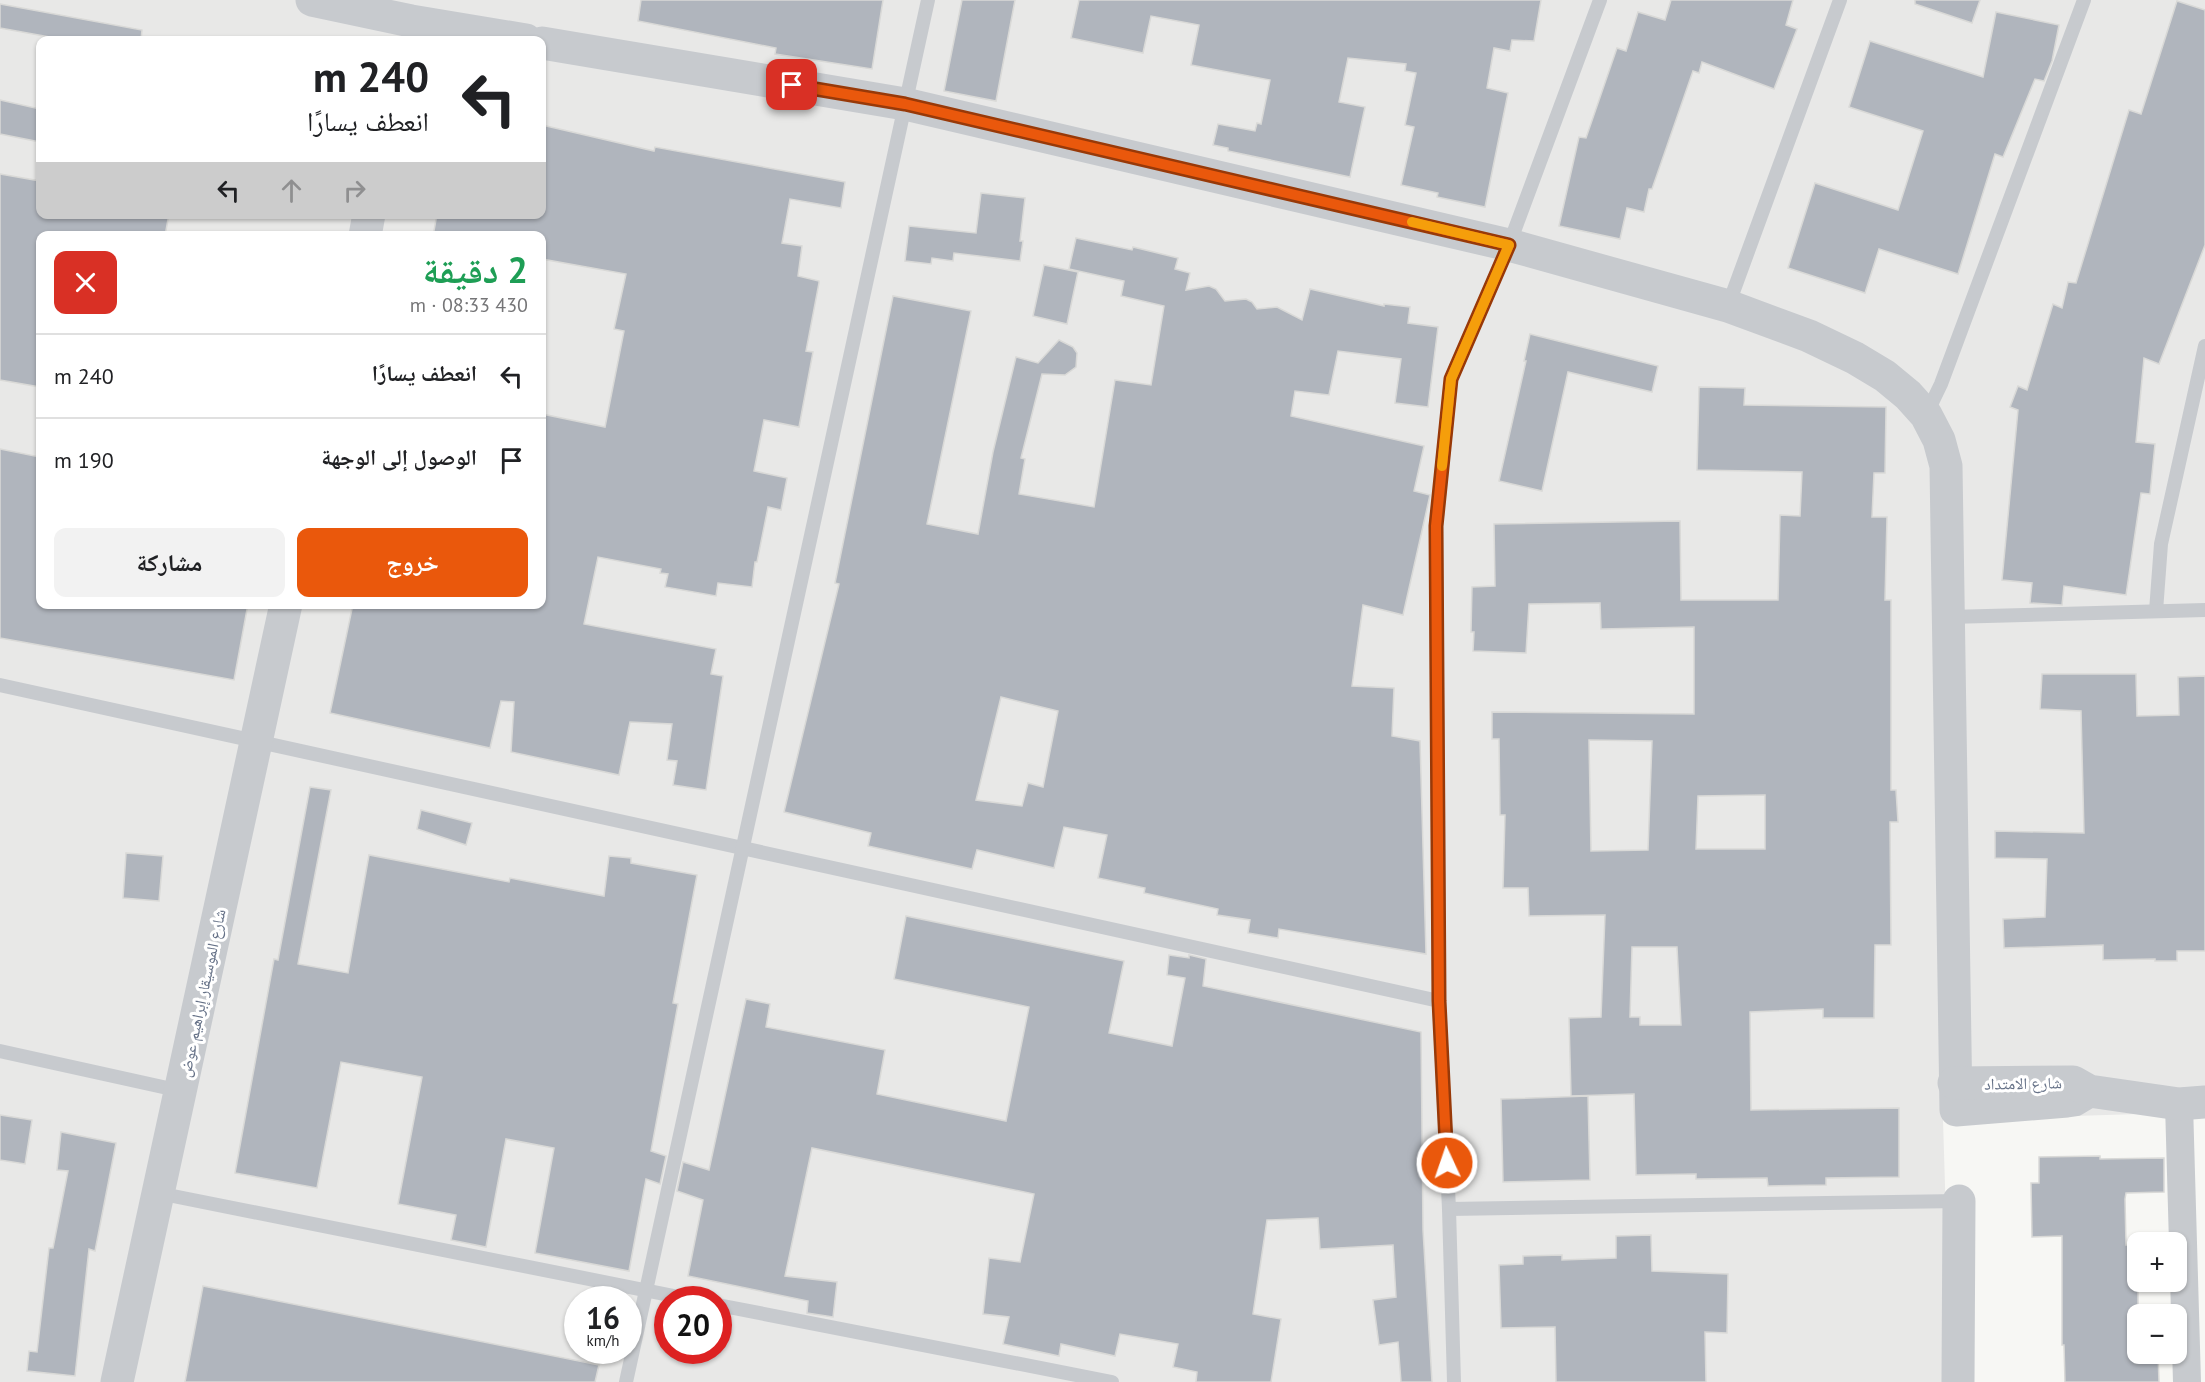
<!DOCTYPE html>
<html lang="ar">
<meta charset="utf-8">
<style>
body{margin:0;font-family:"PT Sans","Noto Naskh Arabic",sans-serif;background:#f2f2f2;color:#202124;direction:rtl;height:100vh;display:flex;flex-direction:column;font-size:22px;white-space:nowrap}
*{box-sizing:border-box;margin:0}
p{font-size:20px;color:#757577}
.icon{flex:none;width:33px;height:33px;fill:none;stroke:currentColor;stroke-width:2;stroke-linecap:round;stroke-linejoin:round}
.map{position:relative;flex:1;overflow:hidden;direction:ltr}
.side{position:absolute;left:36px;top:231px;width:510px;height:378px;display:flex;flex-direction:column;background:#fff;border-radius:12px;box-shadow:0 2px 4px #0004;direction:rtl}
.side>*{flex:none}
.top-card{position:absolute;left:36px;top:36px;width:510px;height:183px;border-radius:12px;box-shadow:0 2px 4px #0004;direction:rtl;background:#fff;color:#202124;overflow:hidden}
.tools{position:absolute;left:2127px;top:1232px;display:grid;gap:12px}
.tools a{display:grid;place-items:center;width:60px;height:60px;border-radius:12px;background:#fff;box-shadow:0 2px 4px #0004;font-size:30px}
.speed{position:absolute;left:564px;top:1286px;display:flex;gap:12px;font-size:30px;font-weight:700;text-align:center}
.speed>*{display:grid;place-content:center;width:78px;height:78px;border-radius:50%;background:#fff;box-shadow:0 2px 4px #0004;line-height:1}
.speed small{font-size:15px;font-weight:400}
.speed .limit{border:9px solid #d22;background:#fff;color:#111}
.pin{position:absolute;display:grid;place-items:center;width:51px;height:51px;color:#fff;margin:-26px;border-radius:12px;box-shadow:0 3px 9px #0006}
.me{position:absolute;width:66px;margin:-33px;rotate:357deg;stroke-linejoin:round;filter:drop-shadow(0 0 4px #0008)}
.turn{display:flex;align-items:center;gap:21px;height:126px;padding:0 18px;font-size:27px}
.turn .icon{width:78px;height:78px;stroke-width:2.5}
.turn b{display:block;font-size:42px;line-height:51px}
.lanes{display:flex;align-items:center;height:57px;padding:0 18px;background:#0003;justify-content:center;gap:30px;direction:ltr}
.lanes .off{opacity:.35}
.round{display:grid;place-items:center;flex:none;width:63px;height:63px;border-radius:12px;background:#f2f2f2}
.head{display:flex;align-items:center;justify-content:space-between;height:102px;padding:0 18px}
h1{font-size:36px;font-weight:700;line-height:45px;color:#1e9e55}
.action{display:flex;gap:12px;margin-top:auto;padding:12px 18px}
.action a{flex:1;height:69px;border-radius:12px;background:#ea580c;color:#fff;font-size:24px;font-weight:700;line-height:69px;text-align:center}
.action a+a{background:#f2f2f2;color:#202124}
ul{padding:0;list-style:none}
li{display:flex;align-items:center;gap:18px;height:84px;padding:0 18px;border-top:2px solid #e0e0e0}
li div{flex:1}
li b{display:block;font-size:22px}
li em{font-style:normal}
.map>svg:first-child{display:block}
.built{fill:#e8e8e7;fill-rule:evenodd}
.building{fill:#b0b5bd;stroke:#d9d9d7;stroke-width:1.5;fill-rule:evenodd}
.lines{fill:none;stroke-linecap:round;stroke-linejoin:round}
.service{stroke:#c7cace;stroke-width:14}
.minor{stroke:#c7cace;stroke-width:28}
.tertiary{stroke:#c7cace;stroke-width:33}
.route-casing{stroke:#983908;stroke-width:15}
.route{stroke:#ea580c;stroke-width:10}
.slow{stroke:#f59e0b;stroke-width:10}
.labels{text-anchor:middle;dominant-baseline:central;stroke-width:6;stroke-linejoin:round;paint-order:stroke}
.street-label{font-size:16px;fill:#657187;stroke:#fff}
</style>
<div class="map">
<svg width="2205" height="1382" viewBox="0 0 2205 1382">
<rect width="100%" height="100%" fill="#f7f7f4"/>
<path class="built" d="M 0,0 L 2205,0 L 2205,1112 L 1943,1120 L 1951,1382 L 0,1382 ZM 40,40 L 542,40 L 542,214 L 40,214 ZM 40,236 L 542,236 L 542,604 L 40,604 ZM 578,1299 L 628,1299 L 628,1350 L 578,1350 ZM 668,1299 L 718,1299 L 718,1350 L 668,1350 Z"/>
<g class="building">
<path d="M 641,0 L 883,0 L 872,69 L 775,54 L 776,48 L 638,21 Z"/>
<path d="M 962,0 L 1015,0 L 996,101 L 944,91 Z"/>
<path d="M 1079,0 L 1541,0 L 1534,41 L 1512,40 L 1510,51 L 1494,48 L 1487,88 L 1508,93 L 1485,207 L 1437,197 L 1438,193 L 1401,185 L 1414,127 L 1405,125 L 1416,73 L 1405,71 L 1406,64 L 1348,58 L 1339,102 L 1365,107 L 1350,177 L 1228,151 L 1228,148 L 1213,145 L 1218,124 L 1255,131 L 1257,123 L 1261,124 L 1270,80 L 1191,65 L 1199,25 L 1151,16 L 1143,53 L 1071,38 Z"/>
<path d="M 1671,0 L 1793,0 L 1786,25 L 1797,29 L 1774,89 L 1702,62 L 1699,73 L 1693,71 L 1652,189 L 1649,189 L 1644,212 L 1627,208 L 1620,239 L 1559,226 L 1579,137 L 1586,138 L 1617,48 L 1626,51 L 1638,12 L 1665,20 Z"/>
<path d="M 1915,0 L 1980,0 L 1972,23 L 1915,4 Z"/>
<path d="M 2177,1 L 2205,10 L 2205,245 L 2159,364 L 2144,358 L 2136,442 L 2155,444 L 2150,494 L 2141,493 L 2126,595 L 2064,586 L 2062,605 L 2030,603 L 2032,583 L 2002,580 L 2018,410 L 2010,407 L 2018,386 L 2027,390 L 2053,304 L 2062,308 L 2068,282 L 2076,283 L 2129,110 L 2141,114 Z"/>
<path d="M 0,4 L 142,30 L 141,40 L 66,40 L 0,28 Z"/>
<path d="M 1996,12 L 2059,25 L 2052,61 L 2044,81 L 2035,79 L 2003,157 L 1995,154 L 1958,274 L 1879,249 L 1865,293 L 1788,268 L 1815,183 L 1898,210 L 1923,131 L 1849,107 L 1870,41 L 1983,77 Z"/>
<path d="M 0,100 L 40,109 L 40,142 L 0,134 Z"/>
<path d="M 542,125 L 654,151 L 655,147 L 845,182 L 841,208 L 790,199 L 782,243 L 802,246 L 798,276 L 819,281 L 819,283 L 806,351 L 813,352 L 799,427 L 764,420 L 754,471 L 787,478 L 781,510 L 768,507 L 757,562 L 755,562 L 752,587 L 718,583 L 716,596 L 665,587 L 668,574 L 660,573 L 661,569 L 598,557 L 584,624 L 716,649 L 711,674 L 723,676 L 706,790 L 673,785 L 677,761 L 667,760 L 672,724 L 630,722 L 619,775 L 511,752 L 514,702 L 501,701 L 490,748 L 330,713 L 353,604 L 542,604 L 542,414 L 605,427 L 624,331 L 614,329 L 626,274 L 542,259 L 542,236 L 433,236 L 437,214 L 542,214 Z"/>
<path d="M 0,174 L 40,181 L 40,214 L 169,214 L 165,236 L 40,236 L 40,387 L 0,380 Z"/>
<path d="M 981,193 L 1025,198 L 1020,241 L 1023,241 L 1020,261 L 954,253 L 953,261 L 932,258 L 931,264 L 905,261 L 909,226 L 976,233 Z"/>
<path d="M 1076,238 L 1132,250 L 1133,247 L 1178,258 L 1175,269 L 1190,273 L 1186,290 L 1209,286 L 1216,289 L 1225,301 L 1246,299 L 1252,302 L 1257,309 L 1277,307 L 1302,320 L 1310,289 L 1384,306 L 1384,304 L 1410,307 L 1408,323 L 1438,327 L 1428,407 L 1395,403 L 1401,359 L 1338,351 L 1329,395 L 1295,391 L 1291,416 L 1424,446 L 1414,491 L 1430,495 L 1403,615 L 1363,605 L 1352,686 L 1394,688 L 1392,736 L 1420,741 L 1426,954 L 1279,929 L 1278,938 L 1248,933 L 1250,920 L 1217,915 L 1218,909 L 1144,893 L 1145,888 L 1098,878 L 1107,835 L 1064,827 L 1054,868 L 977,850 L 972,869 L 868,846 L 871,833 L 784,812 L 839,584 L 835,583 L 893,296 L 971,311 L 927,524 L 978,534 L 993,452 L 1016,357 L 1038,363 L 1059,340 L 1073,347 L 1077,353 L 1076,367 L 1065,375 L 1042,374 L 1021,458 L 1025,459 L 1019,494 L 1094,507 L 1115,380 L 1151,385 L 1164,306 L 1121,296 L 1124,281 L 1069,269 ZM 1001,697 L 1058,711 L 1043,787 L 1028,783 L 1022,806 L 976,800 Z"/>
<path d="M 1044,265 L 1078,272 L 1067,324 L 1033,316 Z"/>
<path d="M 1530,334 L 1658,366 L 1652,392 L 1568,372 L 1542,491 L 1499,481 L 1526,361 L 1524,361 Z"/>
<path d="M 1699,387 L 1745,388 L 1744,405 L 1886,407 L 1885,473 L 1874,473 L 1872,517 L 1887,517 L 1885,600 L 1891,600 L 1891,790 L 1896,790 L 1898,822 L 1890,822 L 1891,945 L 1875,945 L 1874,1018 L 1823,1018 L 1823,1009 L 1750,1012 L 1751,1110 L 1899,1108 L 1899,1177 L 1826,1178 L 1826,1185 L 1768,1186 L 1767,1178 L 1696,1179 L 1696,1174 L 1636,1175 L 1634,1094 L 1571,1096 L 1569,1018 L 1601,1017 L 1605,915 L 1529,916 L 1528,888 L 1503,888 L 1505,815 L 1500,815 L 1499,739 L 1492,739 L 1492,712 L 1694,714 L 1694,627 L 1601,629 L 1600,603 L 1529,604 L 1526,653 L 1473,651 L 1474,632 L 1471,632 L 1472,587 L 1495,586 L 1494,524 L 1680,521 L 1681,600 L 1778,600 L 1780,515 L 1800,516 L 1802,472 L 1697,470 ZM 1589,740 L 1652,741 L 1648,850 L 1591,851 ZM 1765,795 L 1765,849 L 1696,849 L 1698,796 ZM 1632,947 L 1677,947 L 1681,1025 L 1640,1025 L 1640,1017 L 1630,1017 Z"/>
<path d="M 0,449 L 40,457 L 40,604 L 248,604 L 234,680 L 0,638 Z"/>
<path d="M 2042,674 L 2136,674 L 2137,716 L 2179,715 L 2178,677 L 2205,676 L 2205,951 L 2177,951 L 2177,961 L 2155,961 L 2155,959 L 2103,960 L 2103,945 L 2004,948 L 2003,919 L 2045,917 L 2047,859 L 1995,858 L 1995,831 L 2084,833 L 2081,711 L 2040,709 Z"/>
<path d="M 310,787 L 331,790 L 298,964 L 348,973 L 369,855 L 509,882 L 510,878 L 604,896 L 609,856 L 631,858 L 631,863 L 697,875 L 673,1003 L 678,1004 L 651,1151 L 666,1156 L 660,1184 L 646,1179 L 629,1271 L 535,1253 L 554,1148 L 506,1139 L 486,1247 L 451,1240 L 456,1215 L 398,1204 L 422,1077 L 341,1062 L 317,1188 L 235,1173 L 274,959 L 278,960 Z"/>
<path d="M 421,810 L 472,823 L 466,845 L 417,829 Z"/>
<path d="M 126,853 L 163,856 L 159,901 L 123,898 Z"/>
<path d="M 906,916 L 1124,961 L 1109,1033 L 1172,1046 L 1185,978 L 1167,975 L 1169,955 L 1189,958 L 1189,955 L 1206,959 L 1203,986 L 1421,1032 L 1423,1230 L 1432,1382 L 1401,1382 L 1398,1342 L 1379,1345 L 1373,1300 L 1396,1297 L 1393,1245 L 1320,1249 L 1318,1218 L 1267,1220 L 1253,1314 L 1281,1319 L 1271,1382 L 1196,1382 L 1197,1372 L 1173,1367 L 1178,1344 L 1120,1334 L 1115,1356 L 1061,1344 L 1059,1356 L 1003,1344 L 1009,1317 L 983,1314 L 989,1258 L 1020,1262 L 1034,1194 L 812,1148 L 785,1276 L 837,1282 L 833,1317 L 807,1313 L 808,1301 L 688,1276 L 703,1200 L 677,1191 L 683,1162 L 709,1170 L 746,999 L 770,1004 L 766,1027 L 885,1050 L 877,1094 L 1006,1121 L 1029,1007 L 894,979 Z"/>
<path d="M 1588,1096 L 1590,1180 L 1503,1182 L 1501,1099 Z"/>
<path d="M 0,1115 L 32,1120 L 25,1164 L 0,1160 Z"/>
<path d="M 61,1132 L 116,1143 L 95,1251 L 89,1249 L 75,1376 L 27,1371 L 29,1351 L 37,1352 L 49,1248 L 53,1248 L 68,1171 L 57,1170 Z"/>
<path d="M 2100,1156 L 2100,1159 L 2164,1158 L 2164,1192 L 2126,1193 L 2125,1199 L 2126,1245 L 2138,1245 L 2138,1353 L 2158,1353 L 2159,1382 L 2065,1382 L 2064,1345 L 2062,1345 L 2062,1236 L 2032,1237 L 2031,1183 L 2039,1183 L 2039,1157 Z"/>
<path d="M 1651,1235 L 1652,1271 L 1728,1274 L 1727,1333 L 1705,1332 L 1706,1382 L 1556,1382 L 1555,1327 L 1501,1328 L 1499,1265 L 1523,1264 L 1523,1256 L 1562,1255 L 1562,1260 L 1616,1258 L 1616,1236 Z"/>
<path d="M 203,1286 L 599,1365 L 595,1382 L 185,1382 Z"/>
</g>
<g class="lines">
<g class="service">
<path d="M 1728,306 L 1840,0"/>
<path d="M 1926,415 L 1941,384 L 2084,0"/>
<path d="M 2156,611 L 2161,544 L 2205,346"/>
<path d="M 1949,617 L 2205,610"/>
<path d="M 0,685 L 1439,1001"/>
<path d="M 0,1051 L 181,1091"/>
<path d="M 158,1193 L 689,1299"/>
<path d="M 1449,1209 L 1959,1201"/>
<path d="M 718,1305 L 1112,1382"/>
<path d="M 626,1382 L 928,0"/>
<path d="M 1454,1382 L 1449,1209 L 1439,1001 L 1436,526 L 1451,379 L 1509,245 L 1600,0"/>
</g>
<path class="minor" d="M 2179,1104 L 2187,1382"/>
<g class="tertiary">
<path d="M 312,0 L 411,21 L 526,40"/>
<path d="M 542,43 L 905,104 L 1509,245 L 1728,306 L 1809,336 L 1855,358 L 1885,376 L 1908,395 L 1926,415 L 1939,440 L 1946,466 L 1956,1110 L 2067,1101 L 2074,1100 L 2089,1091"/>
<path d="M 365,236 L 369,214"/>
<path d="M 1954,1083 L 2073,1082 L 2089,1091 L 2179,1104 L 2205,1102"/>
<path d="M 117,1382 L 286,604"/>
<path d="M 1958,1382 L 1959,1201"/>
</g>
</g>
<g class="lines">
<g class="route-casing">
<path id="route" d="M 792,85 L 905,104 L 1509,245 L 1451,379 L 1436,526 L 1439,1001 L 1447,1163"/>
</g>
<use href="#route" class="route"/>
<path class="slow" d="M 1412,222 L 1509,245 L 1451,379 L 1442,466"/>
</g>
<g class="labels">
<g class="street-label">
<text transform="translate(202 993) rotate(-78)">شارع الموسيقار إبراهيم عوض</text>
<text transform="translate(2023 1083) rotate(-1)">شارع الامتداد</text>
</g>
</g>
</svg>
<div class="tools">
<a>+</a>
<a>−</a>
</div>
<div class="speed"><div>16<small>km/h</small></div><div class="limit">20</div></div>
<div class="pin" style="left:792px;top:85px;background:#d93025"><svg class="icon" aria-label="arrive" viewBox="0 0 24 24"><path d="M6 21V4h12l-3 4 3 4H6"/></svg></div>
<svg class="me" style="left:1447px;top:1163px" viewBox="-20 -20 40 40"><circle r="17" fill="#ea580c" stroke="#fff" stroke-width="3"/><path d="M0-11L8 9 0 5-8 9z" fill="#fff"/></svg>
<div class="top-card">
<div class="turn"><svg class="icon" aria-label="left" viewBox="0 0 24 24"><path d="M17 20v-9H6M10 6l-5 5 5 5"/></svg><div><b>240 m</b>انعطف يسارًا</div></div>
<div class="lanes"><svg class="icon" aria-label="left" viewBox="0 0 24 24"><path d="M17 20v-9H6M10 6l-5 5 5 5"/></svg><svg class="icon off" aria-label="ahead" viewBox="0 0 24 24"><path d="M12 20V5M6 11l6-6 6 6"/></svg><svg class="icon off" aria-label="right" viewBox="0 0 24 24"><path d="M7 20v-9h11M14 6l5 5-5 5"/></svg></div>
</div>
<section class="side">
<div class="head"><div><h1>2 دقيقة</h1><p>430 m · 08:33</p></div><a class="round" style="background:#d93025;color:#fff"><svg class="icon" aria-label="close" viewBox="0 0 24 24"><path d="M6 6l12 12M18 6L6 18"/></svg></a></div>
<ul>
<li><svg class="icon" aria-label="left" viewBox="0 0 24 24"><path d="M17 20v-9H6M10 6l-5 5 5 5"/></svg><div><b>انعطف يسارًا</b></div><em>240 m</em></li>
<li><svg class="icon" aria-label="arrive" viewBox="0 0 24 24"><path d="M6 21V4h12l-3 4 3 4H6"/></svg><div><b>الوصول إلى الوجهة</b></div><em>190 m</em></li>
</ul>
<div class="action"><a>خروج</a><a>مشاركة</a></div>
</section>
</div>
